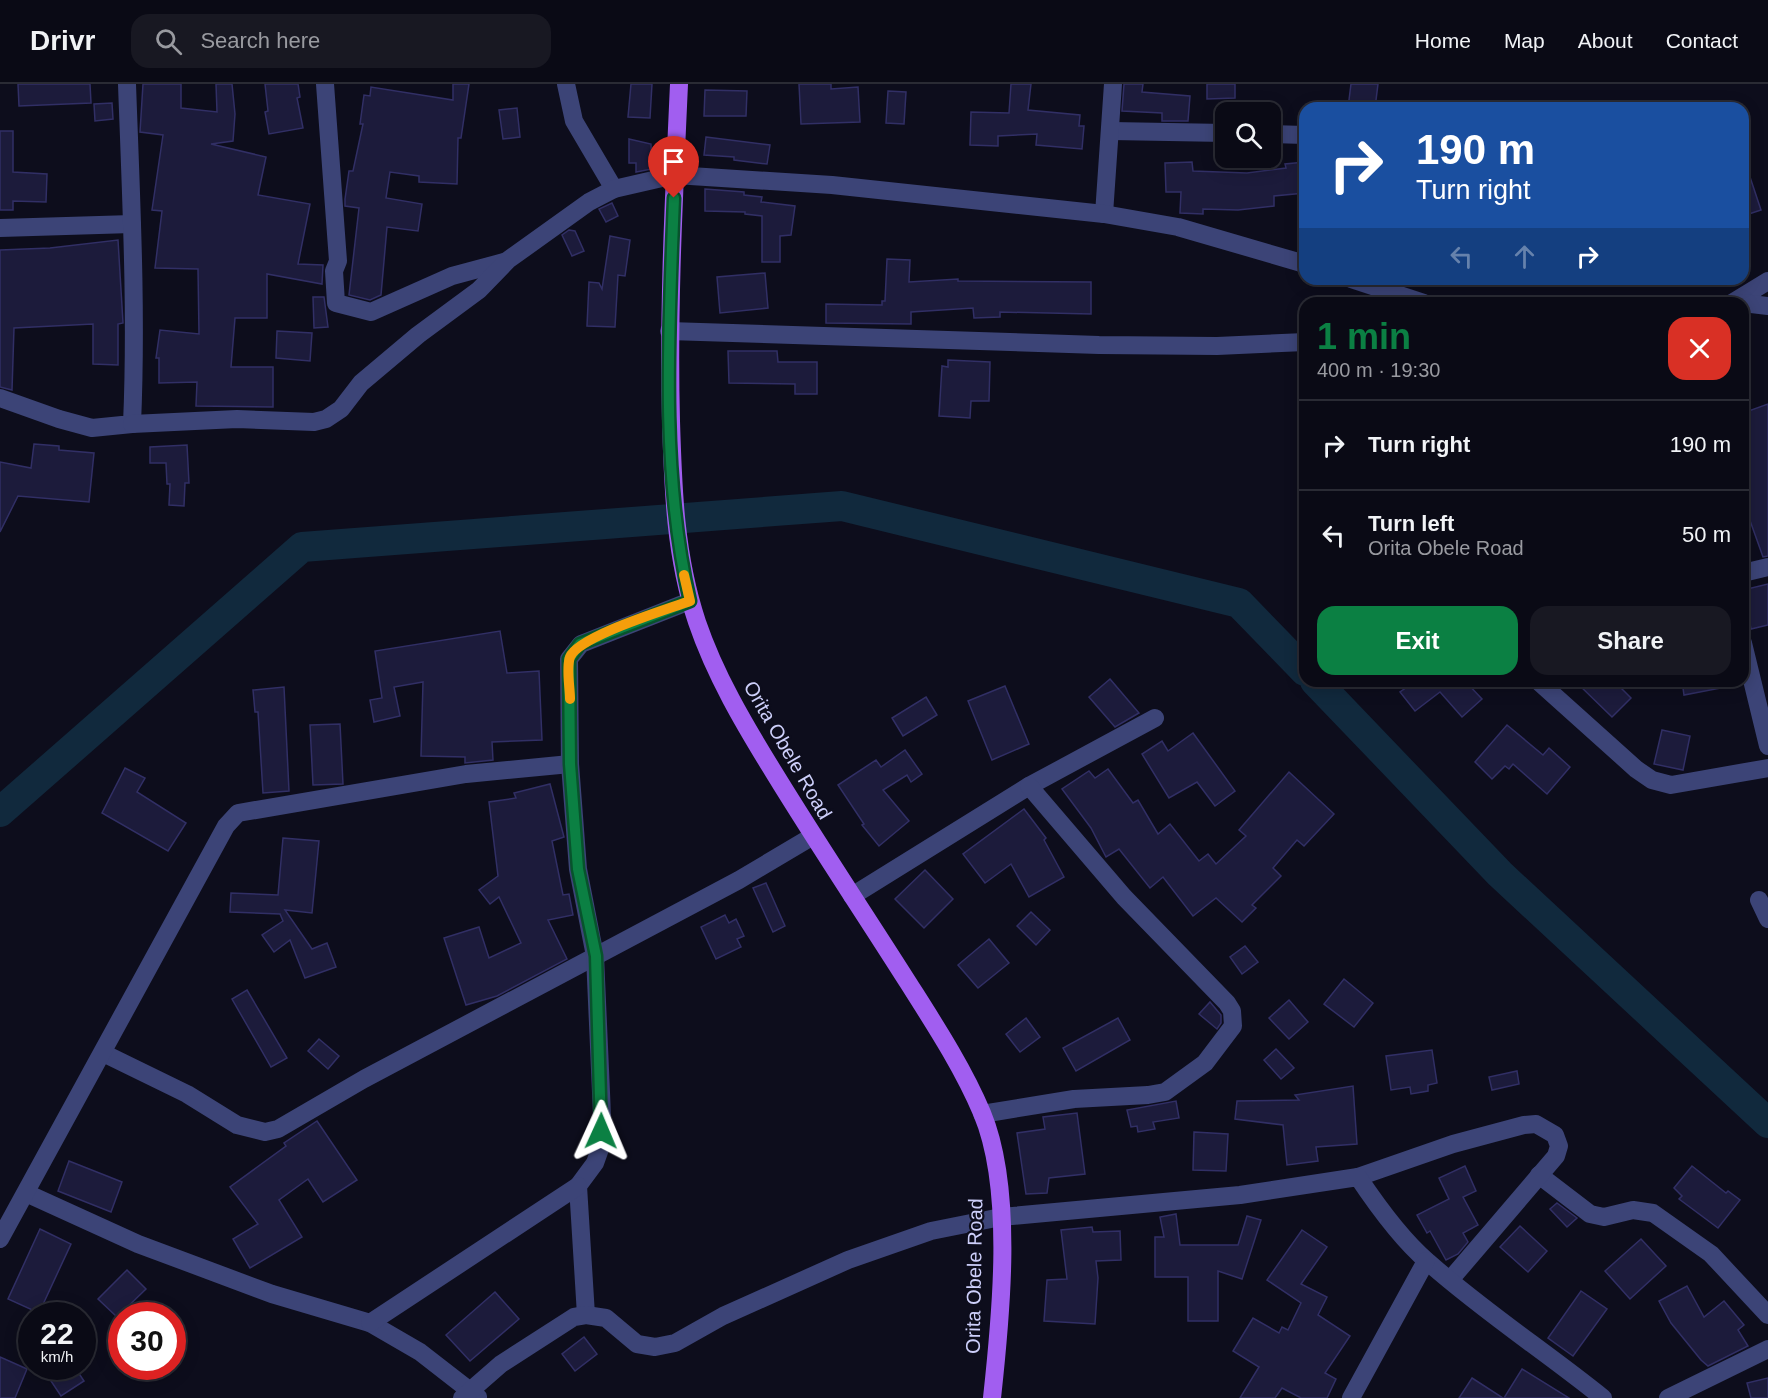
<!DOCTYPE html>
<meta charset="utf-8">
<style>
body{margin:0;font-family:Arial,sans-serif;background:#181822;color:#f1f3f6;height:100vh;display:flex;flex-direction:column;font-size:22px;white-space:nowrap}
*{box-sizing:border-box;margin:0}
p{font-size:20px;color:#999aa0}
.icon{flex:none;width:33px;height:33px;fill:none;stroke:currentColor;stroke-width:2;stroke-linecap:round;stroke-linejoin:round}
.map{position:relative;flex:1;overflow:hidden}
.sheet{position:absolute;left:1299px;top:213px;width:450px;height:390px;display:flex;flex-direction:column;background:#0a0a15;border-radius:18px;box-shadow:0 3px 15px #0003,0 0 0 2px #2a2b34}
.sheet>*{flex:none}
.top-card{position:absolute;left:1299px;top:18px;width:450px;height:183px;border-radius:18px;box-shadow:0 3px 15px #0003,0 0 0 2px #2a2b34;background:#1a4fa0;color:#fff;overflow:hidden}
.buttons{position:absolute;left:1215px;top:18px;display:grid;gap:12px}
.buttons a{display:grid;place-items:center;width:66px;height:66px;border-radius:12px;background:#0a0a15;box-shadow:0 3px 15px #0003,0 0 0 2px #2a2b34;font-size:30px}
.speed{position:absolute;left:18px;top:1218px;display:flex;gap:12px;font-size:30px;font-weight:700;text-align:center}
.speed>*{display:grid;place-content:center;width:78px;height:78px;border-radius:50%;background:#0a0a15;box-shadow:0 3px 15px #0003,0 0 0 2px #2a2b34;line-height:1}
.speed small{font-size:15px;font-weight:400}
.speed .limit{border:9px solid #d22;background:#fff;color:#111}
.pin{position:absolute;display:grid;place-items:center;width:51px;height:51px;color:#fff;margin:-62px -26px;border-radius:50% 50% 50% 0;rotate:-45deg;box-shadow:0 0 6px #0007}
.pin .icon{rotate:45deg}
.me{position:absolute;width:66px;margin:-33px;rotate:1deg;stroke-linejoin:round;filter:drop-shadow(0 0 4px #0008)}
.turn{display:flex;align-items:center;gap:21px;height:126px;padding:0 18px;font-size:27px}
.turn .icon{width:78px;height:78px;stroke-width:2.5}
.turn b{display:block;font-size:42px;line-height:51px}
.lanes{display:flex;align-items:center;height:57px;padding:0 18px;background:#0003;justify-content:center;gap:30px;direction:ltr}
.lanes .off{opacity:.35}
.round{display:grid;place-items:center;flex:none;width:63px;height:63px;border-radius:18px;background:#181822}
.head{display:flex;align-items:center;justify-content:space-between;height:102px;padding:0 18px}
h1{font-size:36px;font-weight:600;line-height:45px;color:#0b8043}
.button{display:flex;gap:12px;margin-top:auto;padding:12px 18px}
.button a{flex:1;height:69px;border-radius:18px;background:#0b8043;color:#fff;font-size:24px;font-weight:600;line-height:69px;text-align:center}
.button a+a{background:#181822;color:#f1f3f6}
ul{padding:0;list-style:none}
li{display:flex;align-items:center;gap:18px;height:90px;padding:0 18px;border-top:2px solid #2a2b34}
li div{flex:1}
li b{display:block;font-size:22px}
li em{font-style:normal}
header{display:flex;align-items:center;gap:36px;box-sizing:border-box;height:84px;padding:0 30px;background:#0a0a15;border-bottom:2px solid #2a2b34}
header strong{font-size:28px}
nav{display:flex;gap:33px;margin-inline-start:auto;font-size:21px}
.search{width:420px;height:54px;background:#181822;display:flex;align-items:center;gap:15px;box-sizing:border-box;padding:0 21px;border-radius:18px;color:#999aa0;font-size:22px}
.map>svg:first-child{display:block}
.lines{fill:none;stroke-linecap:round;stroke-linejoin:round}
.river{stroke:#11293d;stroke-width:30}
.building{fill:#1c1b3b;stroke:#312f65;stroke-width:1.5}
.minor{stroke:#3c4477;stroke-width:18}
.major{stroke:#a15ef0;stroke-width:18}
.route-casing{stroke:#07532c;stroke-width:15}
.route{stroke:#0b8043;stroke-width:10}
.slow{stroke:#f59e0b;stroke-width:10}
.labels{text-anchor:middle;dominant-baseline:central;stroke-width:4.5;stroke-linejoin:round;paint-order:stroke}
.street-label{font-size:20px;fill:#cdcffa;stroke:#0d0d1c}
</style>
<header>
<strong>Drivr</strong>
<div class="search"><svg class="icon" aria-label="search" viewBox="0 0 24 24"><circle cx="10" cy="10" r="6"/><path d="M15 15l6 6"/></svg>Search here</div>
<nav><a>Home</a><a>Map</a><a>About</a><a>Contact</a></nav>
</header>
<div class="map">
<svg width="1768" height="1314" viewBox="0 0 1768 1314">
<rect width="100%" height="100%" fill="#0d0d1c"/>
<g class="lines">
<g class="river">
<path d="M 1315,597 L 1500,790 L 1768,1039"/>
<path d="M 0,728 L 302,463 L 842,422 L 1239,519 L 1305,587"/>
</g>
</g>
<g class="building">
<path d="M 18,0 L 90,0 L 91,19 L 19,22 Z"/>
<path d="M 143,0 L 181,0 L 181,24 L 217,28 L 216,0 L 232,0 L 235,30 L 233,57 L 211,60 L 266,73 L 258,111 L 310,120 L 298,180 L 323,181 L 322,200 L 267,190 L 267,234 L 235,234 L 231,283 L 273,283 L 273,323 L 196,322 L 197,298 L 159,299 L 159,274 L 156,274 L 160,246 L 199,250 L 198,185 L 155,184 L 162,127 L 152,126 L 163,51 L 140,48 Z"/>
<path d="M 265,0 L 298,0 L 300,13 L 297,14 L 303,44 L 269,50 L 265,28 L 268,27 Z"/>
<path d="M 453,0 L 469,0 L 461,54 L 458,54 L 457,100 L 419,98 L 419,92 L 390,88 L 386,114 L 422,120 L 418,147 L 387,143 L 381,211 L 370,216 L 349,211 L 359,124 L 345,122 L 345,115 L 349,87 L 353,87 L 363,40 L 360,40 L 364,11 L 370,12 L 371,3 L 453,16 Z"/>
<path d="M 631,0 L 652,0 L 650,34 L 628,33 Z"/>
<path d="M 799,0 L 831,0 L 831,5 L 858,3 L 860,38 L 801,40 Z"/>
<path d="M 1011,0 L 1031,0 L 1028,26 L 1080,31 L 1079,42 L 1084,42 L 1082,65 L 1036,61 L 1037,50 L 998,52 L 998,62 L 970,61 L 971,28 L 1009,29 Z"/>
<path d="M 1124,0 L 1143,0 L 1142,8 L 1190,12 L 1188,37 L 1162,37 L 1162,29 L 1122,27 Z"/>
<path d="M 1207,0 L 1235,0 L 1235,14 L 1207,15 Z"/>
<path d="M 1351,0 L 1378,0 L 1375,24 L 1348,24 Z"/>
<path d="M 705,6 L 747,7 L 746,32 L 704,32 Z"/>
<path d="M 888,7 L 906,8 L 904,40 L 886,39 Z"/>
<path d="M 112,19 L 113,35 L 95,37 L 94,20 Z"/>
<path d="M 517,24 L 520,53 L 503,55 L 499,26 Z"/>
<path d="M 0,47 L 13,47 L 13,88 L 47,90 L 46,118 L 13,117 L 13,126 L 0,126 Z"/>
<path d="M 706,53 L 770,61 L 767,80 L 734,76 L 734,73 L 704,71 Z"/>
<path d="M 629,55 L 651,60 L 652,85 L 636,88 L 636,79 L 629,79 Z"/>
<path d="M 1192,78 L 1193,87 L 1247,89 L 1286,84 L 1285,80 L 1305,78 L 1305,109 L 1274,112 L 1274,122 L 1238,126 L 1203,125 L 1203,130 L 1180,129 L 1181,108 L 1166,108 L 1165,79 Z"/>
<path d="M 1743,81 L 1746,81 L 1761,126 L 1743,132 Z"/>
<path d="M 705,105 L 744,108 L 744,111 L 762,113 L 761,118 L 795,122 L 791,151 L 780,152 L 780,178 L 762,178 L 762,132 L 745,130 L 745,128 L 705,127 Z"/>
<path d="M 612,119 L 618,132 L 606,138 L 599,125 Z"/>
<path d="M 569,146 L 575,147 L 584,167 L 572,172 L 562,151 Z"/>
<path d="M 610,152 L 630,156 L 625,192 L 618,191 L 615,243 L 587,242 L 589,198 L 599,199 L 602,205 Z"/>
<path d="M 118,156 L 123,239 L 118,240 L 118,281 L 93,280 L 93,240 L 14,244 L 12,306 L 0,303 L 0,166 L 50,164 Z"/>
<path d="M 887,175 L 910,176 L 909,198 L 958,195 L 958,197 L 1091,198 L 1091,230 L 1000,228 L 1000,233 L 974,234 L 973,224 L 911,228 L 911,240 L 826,239 L 826,220 L 882,221 L 882,217 L 885,217 Z"/>
<path d="M 765,189 L 768,224 L 720,229 L 717,193 Z"/>
<path d="M 313,213 L 324,213 L 328,243 L 314,244 Z"/>
<path d="M 277,247 L 312,249 L 310,277 L 276,274 Z"/>
<path d="M 728,267 L 777,267 L 778,278 L 817,278 L 817,310 L 795,310 L 795,300 L 729,299 Z"/>
<path d="M 948,276 L 990,278 L 989,317 L 971,317 L 970,334 L 939,332 L 942,282 L 948,283 Z"/>
<path d="M 1768,320 L 1768,472 L 1763,473 L 1743,417 L 1743,329 Z"/>
<path d="M 34,360 L 59,362 L 59,366 L 94,369 L 89,418 L 18,412 L 0,448 L 0,378 L 31,384 Z"/>
<path d="M 187,361 L 189,399 L 185,399 L 184,422 L 169,421 L 170,400 L 167,400 L 166,379 L 150,379 L 150,363 Z"/>
<path d="M 1768,500 L 1768,541 L 1751,545 L 1743,506 Z"/>
<path d="M 500,547 L 507,589 L 539,587 L 542,656 L 492,658 L 493,676 L 465,679 L 465,673 L 421,672 L 423,598 L 394,603 L 400,632 L 374,638 L 370,616 L 382,614 L 375,567 Z"/>
<path d="M 1110,595 L 1139,629 L 1115,643 L 1089,613 Z"/>
<path d="M 1416,597 L 1465,597 L 1482,615 L 1462,633 L 1440,608 L 1415,627 L 1400,608 Z"/>
<path d="M 1575,597 L 1614,597 L 1631,614 L 1612,633 Z"/>
<path d="M 1682,597 L 1720,597 L 1721,604 L 1684,611 Z"/>
<path d="M 1005,602 L 1029,660 L 992,676 L 968,617 Z"/>
<path d="M 284,603 L 289,707 L 263,709 L 258,628 L 255,628 L 253,606 Z"/>
<path d="M 926,613 L 937,631 L 903,652 L 892,634 Z"/>
<path d="M 340,640 L 343,700 L 313,701 L 310,641 Z"/>
<path d="M 1507,641 L 1543,671 L 1549,664 L 1570,683 L 1547,710 L 1513,680 L 1509,685 L 1505,682 L 1492,695 L 1475,678 Z"/>
<path d="M 1662,646 L 1690,652 L 1683,686 L 1654,680 Z"/>
<path d="M 1193,649 L 1235,707 L 1215,722 L 1197,698 L 1169,714 L 1142,670 L 1162,657 L 1168,667 Z"/>
<path d="M 905,666 L 922,690 L 911,698 L 907,691 L 883,706 L 909,737 L 879,762 L 862,741 L 864,740 L 838,701 L 876,676 L 881,683 Z"/>
<path d="M 125,684 L 145,694 L 137,708 L 186,739 L 168,767 L 102,729 Z"/>
<path d="M 1108,685 L 1133,719 L 1138,716 L 1158,750 L 1170,740 L 1199,777 L 1208,770 L 1216,780 L 1246,752 L 1239,746 L 1289,688 L 1334,730 L 1304,762 L 1297,756 L 1273,784 L 1281,792 L 1252,821 L 1256,824 L 1242,838 L 1216,814 L 1193,832 L 1163,793 L 1150,804 L 1119,765 L 1106,773 L 1091,744 L 1062,705 L 1089,687 L 1095,694 Z"/>
<path d="M 550,700 L 564,753 L 552,757 L 563,811 L 569,810 L 573,831 L 548,836 L 567,875 L 497,912 L 466,921 L 444,854 L 479,843 L 489,874 L 521,859 L 499,813 L 490,820 L 479,806 L 498,792 L 489,718 L 516,714 L 514,709 Z"/>
<path d="M 1024,725 L 1046,754 L 1044,756 L 1064,793 L 1029,813 L 1011,780 L 985,799 L 963,770 Z"/>
<path d="M 283,754 L 319,757 L 312,829 L 285,826 L 312,865 L 327,859 L 336,883 L 305,894 L 290,856 L 274,868 L 262,851 L 283,837 L 280,830 L 230,828 L 231,809 L 278,811 Z"/>
<path d="M 925,786 L 953,815 L 924,844 L 895,815 Z"/>
<path d="M 766,799 L 785,842 L 773,848 L 753,804 Z"/>
<path d="M 1031,828 L 1050,846 L 1036,861 L 1017,842 Z"/>
<path d="M 725,831 L 729,839 L 736,835 L 744,852 L 737,855 L 741,863 L 716,875 L 701,843 Z"/>
<path d="M 989,855 L 1009,879 L 978,904 L 958,881 Z"/>
<path d="M 1245,862 L 1258,878 L 1242,890 L 1230,873 Z"/>
<path d="M 1344,895 L 1373,919 L 1354,943 L 1324,920 Z"/>
<path d="M 247,906 L 287,974 L 271,983 L 232,915 Z"/>
<path d="M 1289,916 L 1308,938 L 1289,955 L 1269,934 Z"/>
<path d="M 1210,918 L 1221,931 L 1221,939 L 1217,945 L 1199,930 Z"/>
<path d="M 1026,934 L 1040,953 L 1020,968 L 1006,950 Z"/>
<path d="M 1118,934 L 1130,956 L 1076,987 L 1063,964 Z"/>
<path d="M 319,955 L 339,972 L 328,985 L 308,967 Z"/>
<path d="M 1276,965 L 1294,984 L 1281,995 L 1264,976 Z"/>
<path d="M 1432,966 L 1437,999 L 1428,1001 L 1428,1007 L 1411,1010 L 1410,1003 L 1391,1006 L 1386,972 Z"/>
<path d="M 1517,987 L 1519,1000 L 1492,1006 L 1489,993 Z"/>
<path d="M 1353,1002 L 1357,1060 L 1316,1063 L 1318,1077 L 1287,1081 L 1283,1041 L 1235,1035 L 1237,1017 L 1299,1016 L 1295,1011 Z"/>
<path d="M 1176,1017 L 1179,1034 L 1153,1038 L 1155,1045 L 1138,1048 L 1137,1042 L 1131,1043 L 1127,1026 Z"/>
<path d="M 1077,1029 L 1085,1090 L 1049,1094 L 1047,1109 L 1026,1110 L 1017,1049 L 1045,1045 L 1043,1033 Z"/>
<path d="M 317,1037 L 357,1096 L 323,1118 L 308,1095 L 279,1116 L 302,1153 L 250,1184 L 233,1155 L 258,1140 L 230,1103 L 286,1062 L 284,1059 Z"/>
<path d="M 1194,1048 L 1228,1050 L 1226,1087 L 1193,1086 Z"/>
<path d="M 69,1077 L 122,1098 L 111,1128 L 58,1107 Z"/>
<path d="M 1465,1082 L 1476,1107 L 1463,1113 L 1478,1141 L 1463,1149 L 1468,1158 L 1458,1170 L 1446,1176 L 1430,1147 L 1427,1149 L 1417,1131 L 1449,1115 L 1439,1094 Z"/>
<path d="M 1692,1082 L 1726,1109 L 1728,1107 L 1740,1116 L 1718,1144 L 1679,1115 L 1682,1112 L 1674,1104 Z"/>
<path d="M 1557,1119 L 1577,1134 L 1567,1143 L 1550,1125 Z"/>
<path d="M 1176,1130 L 1180,1161 L 1238,1161 L 1247,1132 L 1261,1136 L 1242,1195 L 1218,1187 L 1218,1237 L 1188,1237 L 1188,1193 L 1155,1193 L 1155,1153 L 1164,1153 L 1160,1133 Z"/>
<path d="M 1520,1142 L 1547,1167 L 1528,1188 L 1500,1163 Z"/>
<path d="M 1092,1143 L 1093,1148 L 1120,1147 L 1121,1176 L 1096,1177 L 1098,1194 L 1095,1240 L 1044,1237 L 1047,1196 L 1067,1195 L 1061,1146 Z"/>
<path d="M 40,1145 L 71,1160 L 39,1229 L 8,1215 Z"/>
<path d="M 1302,1146 L 1327,1163 L 1301,1200 L 1327,1213 L 1318,1231 L 1350,1252 L 1325,1289 L 1336,1295 L 1327,1314 L 1301,1314 L 1282,1304 L 1275,1314 L 1240,1314 L 1259,1283 L 1233,1267 L 1253,1234 L 1279,1249 L 1282,1243 L 1288,1246 L 1301,1219 L 1267,1196 Z"/>
<path d="M 1641,1155 L 1666,1182 L 1630,1215 L 1605,1187 Z"/>
<path d="M 127,1186 L 146,1205 L 117,1233 L 98,1215 Z"/>
<path d="M 1687,1202 L 1704,1233 L 1724,1217 L 1744,1241 L 1738,1246 L 1748,1262 L 1708,1282 L 1701,1276 L 1671,1239 L 1659,1217 Z"/>
<path d="M 1581,1207 L 1607,1225 L 1573,1272 L 1548,1254 Z"/>
<path d="M 495,1208 L 519,1235 L 470,1277 L 446,1251 Z"/>
<path d="M 584,1253 L 597,1270 L 575,1287 L 562,1270 Z"/>
<path d="M 0,1273 L 27,1285 L 15,1314 L 0,1314 Z"/>
<path d="M 41,1282 L 74,1282 L 84,1297 L 61,1312 Z"/>
<path d="M 1522,1285 L 1569,1314 L 1504,1314 Z"/>
<path d="M 1472,1294 L 1503,1314 L 1459,1314 Z"/>
<path d="M 1768,1294 L 1768,1314 L 1751,1314 L 1747,1299 Z"/>
</g>
<g class="lines">
<g class="minor">
<path d="M 325,0 L 338,177 L 334,187 L 336,219 L 371,228 L 452,192 L 504,178"/>
<path d="M 566,0 L 574,37 L 614,105"/>
<path d="M 1111,47 L 1226,49"/>
<path d="M 1270,50 L 1305,51"/>
<path d="M 1104,130 L 1113,0"/>
<path d="M 0,144 L 132,140"/>
<path d="M 1351,195 L 1424,219"/>
<path d="M 1732,219 L 1768,197"/>
<path d="M 1743,219 L 1768,222"/>
<path d="M 669,247 L 1099,261 L 1217,262 L 1305,258"/>
<path d="M 0,314 L 59,335 L 92,344 L 132,340 C 137,227 131,113 127,0"/>
<path d="M 132,340 L 237,335 L 314,338 L 326,335 L 341,325 L 361,299 L 418,251 L 479,206 L 508,176 L 589,118 L 614,105 L 675,91 L 832,101 L 1104,130 L 1178,143 L 1305,180"/>
<path d="M 1743,489 L 1768,483"/>
<path d="M 1743,559 L 1768,662"/>
<path d="M 1538,597 L 1636,685 L 1652,696 L 1671,701 L 1768,684"/>
<path d="M 852,812 L 1029,702 L 1155,634"/>
<path d="M 1759,816 L 1768,835"/>
<path d="M 103,969 L 187,1010 L 237,1041 L 265,1048 L 278,1045 L 364,995 L 739,796 L 813,752"/>
<path d="M 982,1030 L 1074,1015 L 1148,1011 L 1165,1008 L 1205,979 L 1233,942 L 1232,927 L 1227,919 L 1124,813 L 1029,702"/>
<path d="M 1539,1091 L 1590,1130 L 1604,1133 L 1633,1126 L 1653,1129 L 1711,1170 L 1768,1231"/>
<path d="M 1358,1093 L 1453,1060 L 1524,1041 L 1536,1040 L 1555,1051 L 1559,1062 L 1556,1072 L 1450,1196"/>
<path d="M 26,1109 L 138,1160 L 272,1210 L 370,1239 L 420,1268 L 478,1313"/>
<path d="M 0,1155 L 226,742 L 238,729 L 466,690 L 570,680"/>
<path d="M 586,1231 L 578,1102 L 595,1079 L 600,1065 L 602,1031 L 595,872 L 578,785 L 570,680 L 569,575 L 581,560 L 690,517"/>
<path d="M 370,1239 L 578,1102"/>
<path d="M 462,1314 L 501,1280 L 574,1233 L 586,1231 L 606,1234 L 637,1260 L 655,1263 L 675,1259 L 723,1232 L 848,1176 L 931,1147 L 1001,1133 L 1240,1111 L 1358,1093 C 1378,1123 1401,1155 1428,1178 C 1483,1227 1546,1268 1603,1314"/>
<path d="M 1351,1314 L 1426,1177"/>
<path d="M 1668,1314 L 1768,1265"/>
</g>
<path class="major" d="M 679,0 C 674,112 668,224 671,337 C 673,405 675,472 697,538 C 715,591 744,640 773,687 C 817,759 864,829 909,900 C 935,941 963,984 982,1029 C 1014,1105 1001,1232 992,1314"/>
</g>
<g class="lines">
<g class="route-casing">
<path id="route" d="M 601,1047 L 596,872 L 578,785 L 570,680 L 569,575 L 580,560 L 690,517 C 660,389 669,244 674,114"/>
</g>
<use href="#route" class="route"/>
<path class="slow" d="M 570,615 C 570,603 566,584 570,573 C 579,552 666,526 690,517 L 684,491"/>
</g>
<g class="labels">
<g class="street-label">
<text transform="translate(788 666) rotate(60)">Orita Obele Road</text>
<text transform="translate(974 1192) rotate(-89)">Orita Obele Road</text>
</g>
</g>
</svg>
<div class="buttons">
<a><svg class="icon" aria-label="search" viewBox="0 0 24 24"><circle cx="10" cy="10" r="6"/><path d="M15 15l6 6"/></svg></a>
</div>
<div class="speed"><div>22<small>km/h</small></div><div class="limit">30</div></div>
<div class="pin" style="left:674px;top:114px;background:#d93025"><svg class="icon" aria-label="arrive" viewBox="0 0 24 24"><path d="M6 21V4h12l-3 4 3 4H6"/></svg></div>
<svg class="me" style="left:601px;top:1047px" viewBox="-20 -20 40 40"><path d="M0-17L14 15 0 8-14 15z" fill="#0b8043" stroke="#fff" stroke-width="4"/></svg>
<div class="top-card">
<div class="turn"><svg class="icon" aria-label="right" viewBox="0 0 24 24"><path d="M7 20v-9h11M14 6l5 5-5 5"/></svg><div><b>190 m</b>Turn right</div></div>
<div class="lanes"><svg class="icon off" aria-label="left" viewBox="0 0 24 24"><path d="M17 20v-9H6M10 6l-5 5 5 5"/></svg><svg class="icon off" aria-label="ahead" viewBox="0 0 24 24"><path d="M12 20V5M6 11l6-6 6 6"/></svg><svg class="icon" aria-label="right" viewBox="0 0 24 24"><path d="M7 20v-9h11M14 6l5 5-5 5"/></svg></div>
</div>
<section class="sheet">
<div class="head"><div><h1>1 min</h1><p>400 m · 19:30</p></div><a class="round" style="background:#d93025;color:#fff"><svg class="icon" aria-label="close" viewBox="0 0 24 24"><path d="M6 6l12 12M18 6L6 18"/></svg></a></div>
<ul>
<li><svg class="icon" aria-label="right" viewBox="0 0 24 24"><path d="M7 20v-9h11M14 6l5 5-5 5"/></svg><div><b>Turn right</b></div><em>190 m</em></li>
<li><svg class="icon" aria-label="left" viewBox="0 0 24 24"><path d="M17 20v-9H6M10 6l-5 5 5 5"/></svg><div><b>Turn left</b><p>Orita Obele Road</p></div><em>50 m</em></li>
</ul>
<div class="button"><a>Exit</a><a>Share</a></div>
</section>
</div>
